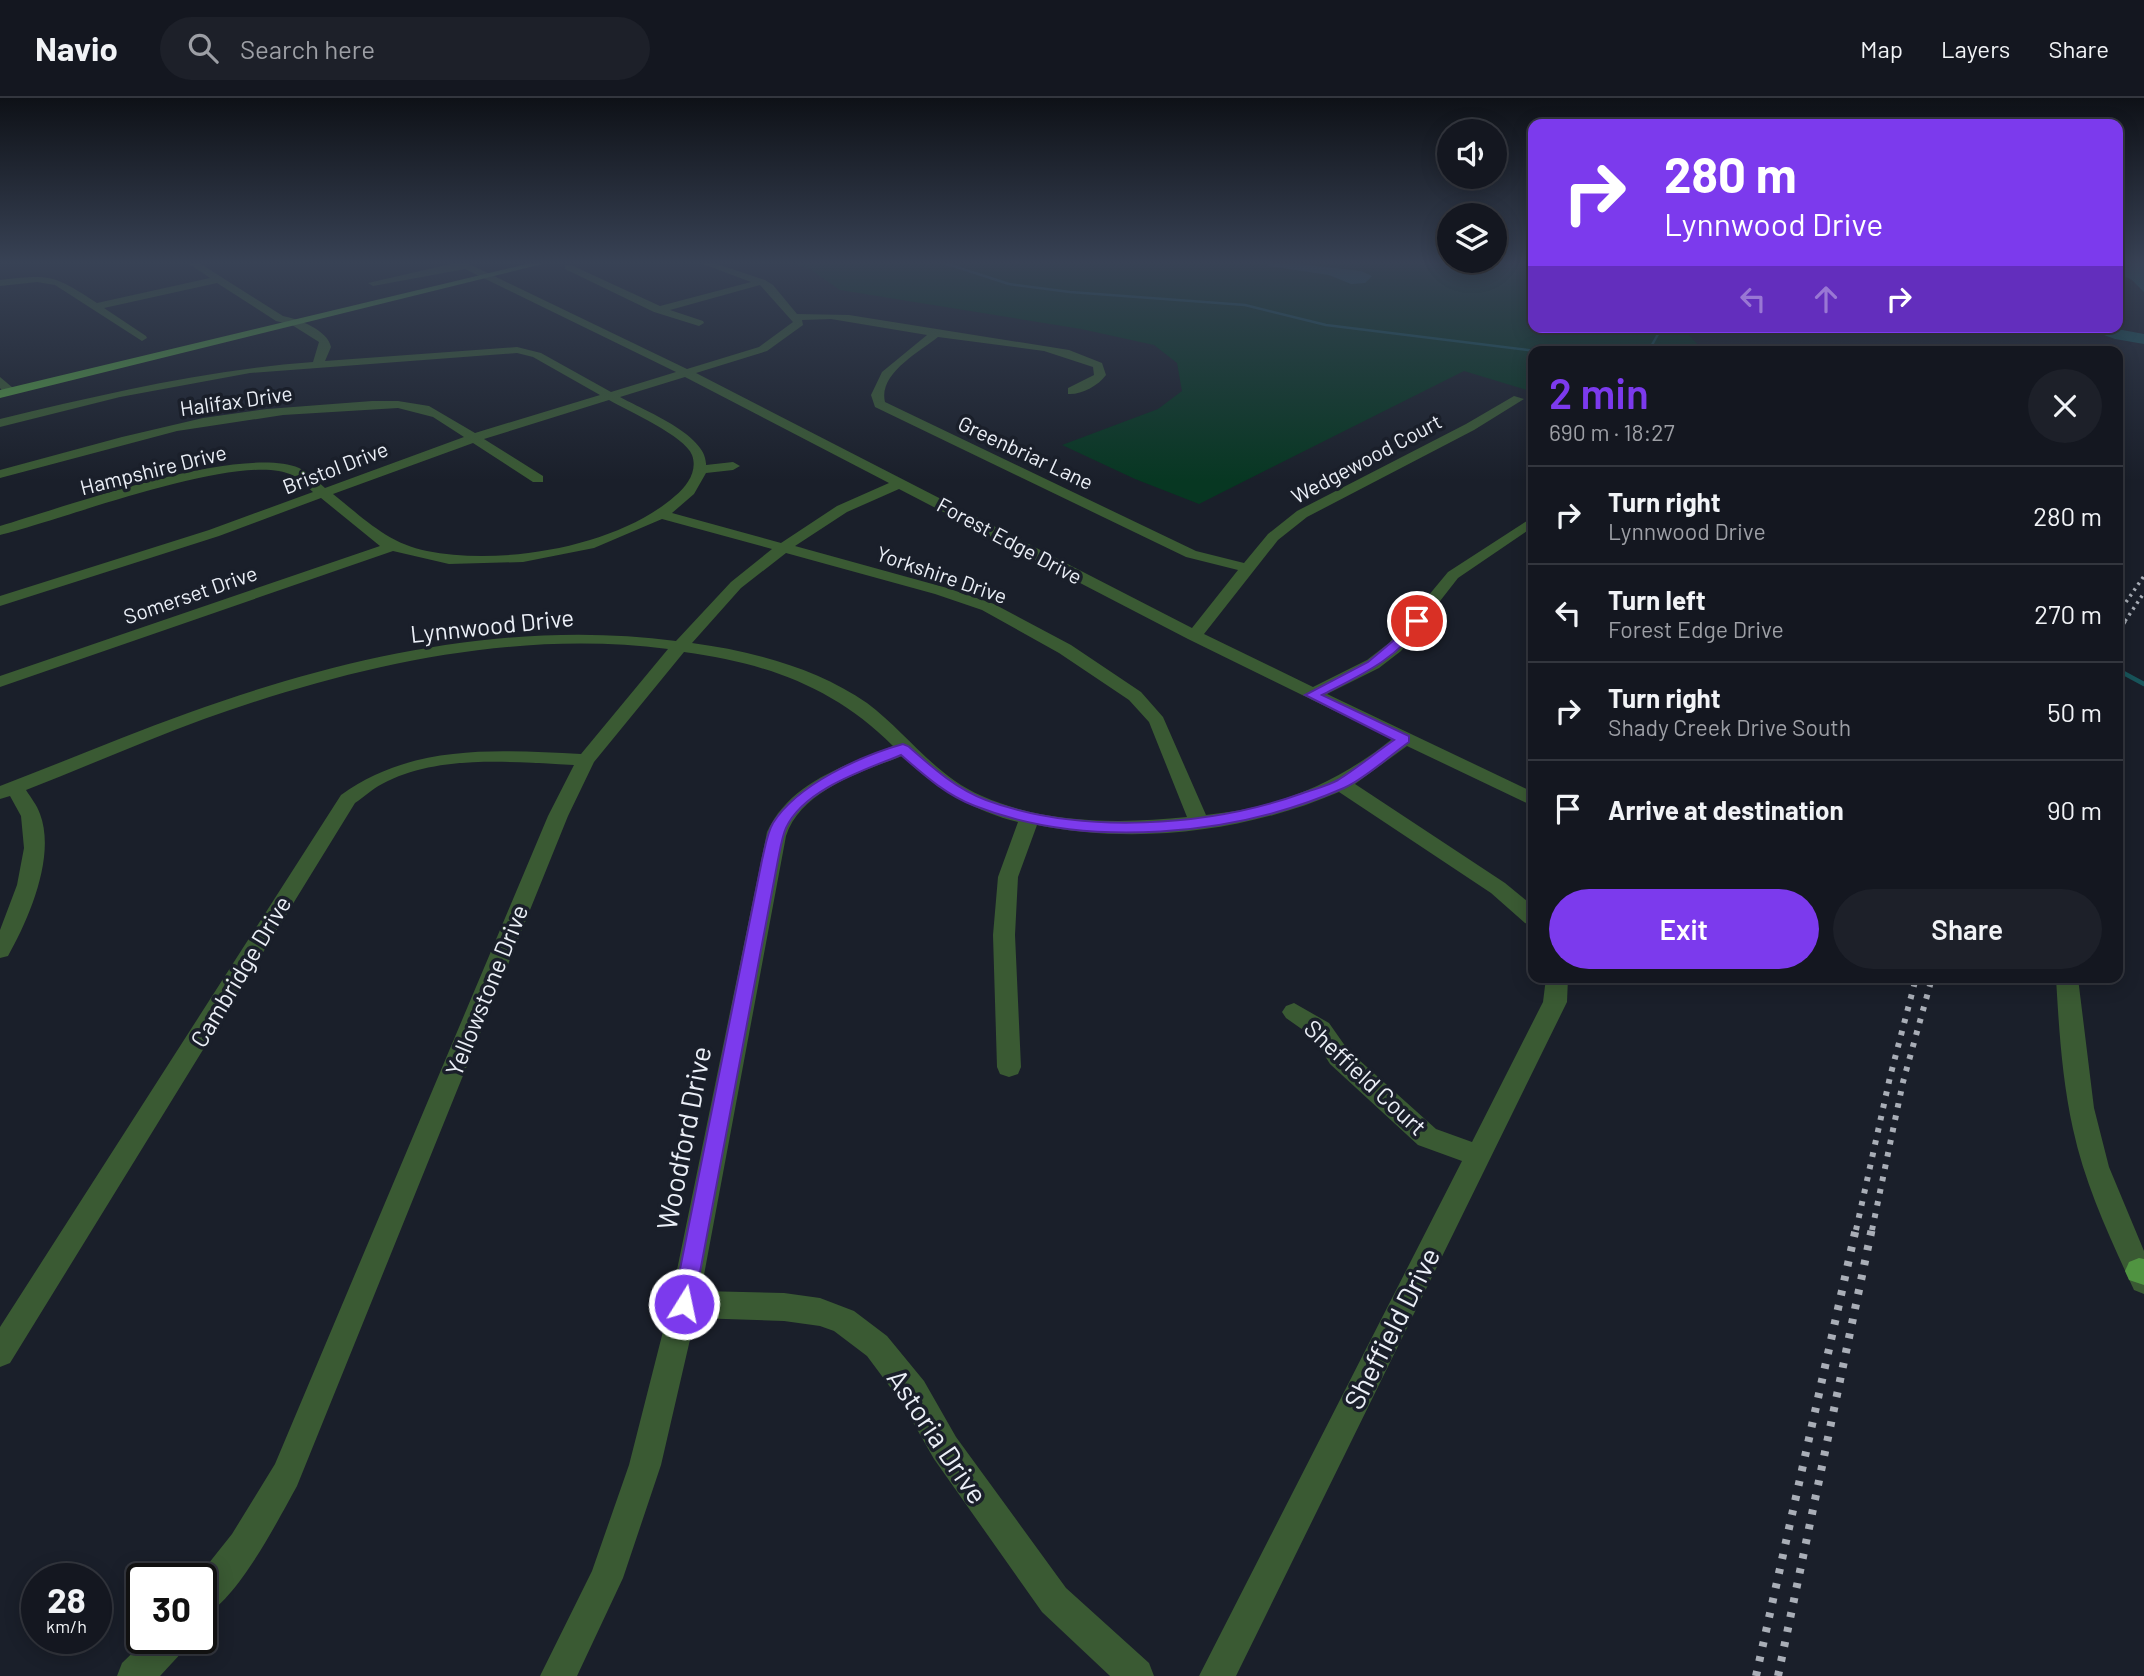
<!DOCTYPE html>
<meta charset="utf-8">
<style>
body{margin:0;font-family:Barlow,sans-serif;background:#1d2029;color:#f1f3f6;height:100vh;display:flex;flex-direction:column;font-size:26px;white-space:nowrap}
*{box-sizing:border-box;margin:0}
p{font-size:23px;color:#9d9fa5}
.icon{flex:none;width:38px;height:38px;fill:none;stroke:currentColor;stroke-width:2;stroke-linecap:round;stroke-linejoin:round}
.map{position:relative;flex:1;overflow:hidden}
.sheet{position:absolute;left:1528px;top:248px;width:595px;height:637px;display:flex;flex-direction:column;background:#141720;border-radius:14px;box-shadow:0 4px 18px #0003,0 0 0 2px #33363e}
.sheet>*{flex:none}
.hud{position:absolute;left:1528px;top:21px;width:595px;height:214px;border-radius:14px;box-shadow:0 4px 18px #0003,0 0 0 2px #33363e;background:#7c3aed;color:#fff;overflow:hidden}
.controls{position:absolute;left:1437px;top:21px;display:grid;gap:14px}
.controls a{display:grid;place-items:center;width:70px;height:70px;border-radius:50%;background:#141720;box-shadow:0 4px 18px #0003,0 0 0 2px #33363e;font-size:35px}
.speed{position:absolute;left:21px;top:1465px;display:flex;gap:14px;font-size:35px;font-weight:700;text-align:center}
.speed>*{display:grid;place-content:center;width:91px;height:91px;border-radius:50%;background:#141720;box-shadow:0 4px 18px #0003,0 0 0 2px #33363e;line-height:1}
.speed small{font-size:18px;font-weight:400}
.speed .limit{border:4px solid #111;border-radius:10px;background:#fff;color:#111}
.pin{position:absolute;display:grid;place-items:center;width:60px;height:60px;color:#fff;margin:-30px;border:4px solid #fff;border-radius:50%;box-shadow:0 2px 7px #0007}
.me{position:absolute;width:77px;margin:-38px;rotate:10deg;stroke-linejoin:round;filter:drop-shadow(0 0 5px #0008)}
.turn{display:flex;align-items:center;gap:24px;height:147px;padding:0 21px;font-size:32px}
.turn .icon{width:91px;height:91px;stroke-width:2.5}
.turn b{display:block;font-size:49px;line-height:60px}
.lanes{display:flex;align-items:center;height:66px;padding:0 21px;background:#0003;justify-content:center;gap:35px;direction:ltr}
.lanes .off{opacity:.35}
.round{display:grid;place-items:center;flex:none;width:74px;height:74px;border-radius:37px;background:#1d2029}
.headline{display:flex;align-items:center;justify-content:space-between;height:119px;padding:0 21px}
h1{font-size:42px;font-weight:600;line-height:52px;color:#7c3aed}
.action{display:flex;gap:14px;margin-top:auto;padding:14px 21px}
.action a{flex:1;height:80px;border-radius:42px;background:#7c3aed;color:#fff;font-size:28px;font-weight:600;line-height:80px;text-align:center}
.action a+a{background:#1d2029;color:#f1f3f6}
ul{padding:0;list-style:none}
li{display:flex;align-items:center;gap:21px;height:98px;padding:0 21px;border-top:2px solid #33363e}
li div{flex:1}
li b{display:block;font-size:26px}
li em{font-style:normal}
header{display:flex;align-items:center;gap:42px;box-sizing:border-box;height:98px;padding:0 35px;background:#141720;border-bottom:2px solid #33363e}
header strong{font-size:33px}
nav{display:flex;gap:38px;margin-inline-start:auto;font-size:24px}
.search{width:490px;height:63px;background:#1d2029;display:flex;align-items:center;gap:18px;box-sizing:border-box;padding:0 24px;border-radius:38px;color:#9d9fa5;font-size:26px}
.map>svg:first-child{display:block}
.green{fill:#073722}
.water{fill:#18555b}
.lines{fill:none;stroke-linecap:round;stroke-linejoin:round}
.stream-far1{stroke:#18555b;stroke-width:2.5}
.stream{stroke:#18555b;stroke-width:4.5}
.river{fill:#18555b;fill-rule:evenodd}
.minor{fill:#3a5a33;fill-rule:evenodd}
.major{fill:#509441;fill-rule:evenodd}
.rail-far3{stroke:#a9aeb7;stroke-width:3.5;stroke-dasharray:2.5 4.5;stroke-linecap:butt}
.rail-far2{stroke:#a9aeb7;stroke-width:4.5;stroke-dasharray:3.5 6;stroke-linecap:butt}
.rail-far1{stroke:#a9aeb7;stroke-width:6;stroke-dasharray:4.5 8;stroke-linecap:butt}
.rail{stroke:#a9aeb7;stroke-width:8;stroke-dasharray:5 10;stroke-linecap:butt}
.route{fill:#7c3aed;stroke:#51269a;stroke-width:2}
.labels{text-anchor:middle;dominant-baseline:central;stroke-width:7;stroke-linejoin:round;paint-order:stroke}
.far-street-label{font-size:21px;fill:#ebeff7;stroke:#1a1f2a}
.street-label{font-size:24px;fill:#ebeff7;stroke:#1a1f2a}
.near-street-label{font-size:28px;fill:#ebeff7;stroke:#1a1f2a}
</style>
<header>
<strong>Navio</strong>
<div class="search"><svg class="icon" aria-label="search" viewBox="0 0 24 24"><circle cx="10" cy="10" r="6"/><path d="M15 15l6 6"/></svg>Search here</div>
<nav><a>Map</a><a>Layers</a><a>Share</a></nav>
</header>
<div class="map">
<svg width="2144" height="1578" viewBox="0 0 2144 1578">
<rect width="100%" height="100%" fill="#1a1f2a"/>
<path class="green" d="M 786,163 L 1533,163 L 1533,229 L 1681,229 L 1705,254 L 1533,254 L 1533,294 L 1464,273 L 1199,406 L 1135,381 L 1062,347 L 1158,311 L 1182,293 L 1177,265 L 1154,247 L 1081,231 L 840,192 L 810,171 Z"/>
<g class="water">
<path d="M 1273,163 L 1361,173 L 1372,178 L 1365,185 L 1351,186 L 1329,177 L 1268,168 Z"/>
<path d="M 2118,163 L 2144,163 L 2144,194 L 2132,182 L 2118,175 Z"/>
</g>
<g class="lines">
<g class="stream-far1">
<path d="M 938,163 L 1009,186 L 1070,194 L 1245,207 L 1326,227 L 1544,254"/>
<path d="M 1648,254 L 1662,229"/>
</g>
<path class="stream" d="M 2118,572 L 2144,586"/>
<path class="river" d="M 2082,229 L 2106,229 L 2144,236 L 2144,246 L 2115,241 Z"/>
<g class="minor">
<path d="M 185,163 L 196,163 L 283,218 C 298,221 328,232 331,249 L 325,263 L 517,249 L 541,255 L 611,294 L 676,274 L 465,171 L 373,188 L 368,185 L 455,165 L 469,166 L 687,271 L 759,249 L 793,224 L 760,187 L 670,212 L 703,223 L 704,225 L 699,228 L 654,214 L 565,171 L 565,167 L 571,167 L 660,208 L 751,184 L 695,163 L 708,163 L 765,182 L 773,187 L 797,216 L 849,217 L 1069,252 L 1102,265 L 1106,277 C 1098,288 1081,297 1068,296 L 1068,290 L 1094,277 L 1093,269 L 1044,253 L 938,239 C 919,254 878,276 885,304 L 1196,453 L 1244,465 L 1268,436 L 1297,413 L 1466,326 L 1514,298 L 1524,301 L 1474,332 L 1307,419 L 1278,442 L 1204,536 L 1313,589 L 1367,562 L 1389,545 L 1448,474 L 1533,419 L 1533,429 L 1458,480 L 1401,553 L 1379,570 L 1327,596 L 1533,694 L 1533,708 L 1407,648 L 1355,686 L 1505,785 L 1533,808 L 1533,828 L 1525,825 L 1491,795 L 1339,694 C 1246,734 1136,747 1037,727 L 1018,779 L 1015,837 L 1021,969 L 1018,976 L 1009,979 L 1000,976 L 997,969 L 993,837 L 998,779 L 1018,724 C 973,713 935,690 902,658 C 862,674 801,692 786,738 L 701,1193 L 784,1195 L 820,1200 L 854,1213 L 887,1238 L 924,1283 L 956,1339 L 1066,1490 L 1149,1565 L 1154,1578 L 1110,1578 L 1042,1514 L 934,1361 L 902,1305 L 867,1258 L 834,1233 L 820,1228 L 784,1223 L 695,1220 L 661,1367 L 623,1480 L 577,1578 L 540,1578 L 592,1473 L 629,1367 L 670,1206 L 767,734 C 790,684 846,667 893,648 C 834,589 766,565 684,554 L 594,664 L 568,718 L 297,1388 C 278,1422 236,1505 201,1519 L 201,1480 L 197,1480 L 232,1436 L 275,1366 L 548,718 L 574,667 C 513,664 437,656 382,686 C 372,691 364,699 355,705 L 10,1265 L 0,1269 L 0,1229 L 341,697 C 413,645 497,652 581,656 L 668,551 C 512,531 350,569 204,621 C 144,643 85,669 26,692 C 31,700 37,707 40,716 C 56,758 29,821 8,858 L 0,860 L 0,832 L 17,787 L 24,750 L 21,718 L 10,698 L 0,701 L 0,688 C 63,664 124,638 188,615 C 342,559 512,521 676,543 L 731,484 L 772,451 L 662,421 L 594,450 L 523,464 L 449,466 L 393,453 L 0,589 L 0,578 L 380,448 L 321,400 L 219,438 L 0,508 L 0,498 L 209,432 L 313,394 C 307,389 300,380 292,377 C 242,352 59,423 0,437 L 0,428 C 64,409 240,346 299,370 C 308,374 317,383 325,390 L 464,339 L 433,319 L 398,310 L 283,317 L 177,333 L 0,380 L 0,372 L 122,339 L 203,320 L 267,311 L 372,303 L 398,303 L 429,308 L 475,335 L 600,297 L 533,259 L 517,255 L 250,275 L 120,299 L 0,329 L 0,321 C 104,296 206,272 313,264 L 319,244 L 292,227 L 276,223 L 217,185 L 104,210 L 146,238 L 147,240 L 142,243 L 55,187 L 37,184 L 0,188 L 0,182 C 51,176 54,177 97,205 L 210,180 ZM 831,221 L 927,237 L 882,274 L 871,297 L 875,309 L 1186,459 L 1238,472 L 1192,530 L 696,275 L 767,253 L 803,227 L 802,222 ZM 685,279 L 889,385 L 837,408 L 781,445 L 672,415 L 694,396 L 706,375 L 733,372 L 740,368 L 733,364 L 706,367 C 708,337 643,312 620,299 ZM 609,302 C 628,313 685,338 692,357 C 698,373 687,388 675,398 C 617,449 502,468 427,453 C 389,446 363,420 333,396 L 473,345 L 533,384 L 543,384 L 543,378 L 484,341 ZM 899,391 L 1188,541 L 1392,641 C 1336,686 1277,710 1206,717 L 1163,619 L 1141,594 L 1071,547 L 994,506 L 947,490 L 795,448 L 847,414 ZM 786,455 L 935,496 L 982,512 L 1059,555 L 1129,602 L 1149,624 L 1187,719 C 1120,726 1045,726 982,698 C 935,678 907,635 867,605 C 817,570 752,553 692,545 L 741,490 Z"/>
<path d="M 334,163 L 354,163 L 349,166 Z"/>
<path d="M 0,279 L 13,290 L 13,296 L 5,296 L 0,290 Z"/>
<path d="M 1546,880 L 1568,880 L 1567,904 L 1236,1578 L 1199,1578 L 1462,1063 L 1418,1047 L 1330,966 L 1313,939 L 1286,920 L 1282,914 L 1286,908 L 1294,905 L 1329,925 L 1348,952 L 1436,1031 L 1472,1044 L 1543,904 Z"/>
<path d="M 2056,880 L 2078,880 L 2094,1010 L 2109,1069 L 2144,1153 L 2144,1196 L 2134,1192 C 2110,1140 2085,1087 2073,1031 C 2062,981 2059,931 2056,880 Z"/>
<path d="M 148,1540 L 189,1540 L 184,1552 L 160,1578 L 117,1578 L 122,1565 Z"/>
</g>
<g class="major">
<path d="M 539,163 L 554,163 L 0,300 L 0,292 Z"/>
<path d="M 2139,1160 L 2144,1161 L 2144,1187 L 2129,1182 L 2125,1173 L 2129,1164 Z"/>
</g>
<g class="rail-far3">
<path d="M 2126,504 L 2144,478"/>
<path d="M 2125,523 L 2144,495"/>
</g>
<path class="rail-far2" d="M 2118,534 L 2126,521"/>
<g class="rail-far1">
<path d="M 1856,1132 L 1890,979 L 1916,880"/>
<path d="M 1872,1132 L 1903,984 L 1932,880"/>
</g>
<g class="rail">
<path d="M 1756,1578 L 1856,1130"/>
<path d="M 1778,1578 L 1872,1130"/>
</g>
</g>
<linearGradient id="sky" x2="0" y2="1"><stop stop-color="#0e1117"/><stop offset="0.43" stop-color="#384255"/><stop offset="1" stop-color="#384255" stop-opacity="0"/></linearGradient>
<rect width="2144" height="383" fill="url(#sky)"/>
<path class="route" d="M 1417,519 L 1423,523 C 1396,562 1363,576 1322,597 L 1409,638 L 1409,644 C 1388,659 1366,680 1344,690 C 1235,738 1087,752 975,708 C 946,697 924,677 901,657 C 865,672 804,691 786,730 C 782,739 780,752 778,762 L 694,1206 L 691,1214 L 684,1217 L 676,1214 L 673,1206 L 762,762 C 765,750 767,735 773,725 C 797,687 860,658 903,646 L 908,648 C 932,669 955,690 986,702 C 1080,737 1209,729 1303,695 C 1314,691 1327,688 1338,682 C 1357,670 1375,655 1394,642 L 1305,597 L 1368,564 L 1400,537 L 1412,520 Z"/>
<g class="labels">
<g class="far-street-label">
<text transform="translate(236 302) rotate(-8)">Halifax Drive</text>
<text transform="translate(1026 354) rotate(25)">Greenbriar Lane</text>
<text transform="translate(1366 360) rotate(-28)">Wedgewood Court</text>
<text transform="translate(335 369) rotate(-21)">Bristol Drive</text>
<text transform="translate(153 371) rotate(-14)">Hampshire Drive</text>
<text transform="translate(1010 442) rotate(28)">Forest Edge Drive</text>
<text transform="translate(942 476) rotate(19)">Yorkshire Drive</text>
<text transform="translate(190 496) rotate(-19)">Somerset Drive</text>
</g>
<g class="street-label">
<text transform="translate(492 527) rotate(-6)">Lynnwood Drive</text>
<text transform="translate(240 873) rotate(-59)">Cambridge Drive</text>
<text transform="translate(486 892) rotate(-68)">Yellowstone Drive</text>
<text transform="translate(1366 979) rotate(43)">Sheffield Court</text>
</g>
<g class="near-street-label">
<text transform="translate(683 1040) rotate(-79)">Woodford Drive</text>
<text transform="translate(1391 1230) rotate(-63)">Sheffield Drive</text>
<text transform="translate(938 1338) rotate(56)">Astoria Drive</text>
</g>
</g>
</svg>
<div class="controls">
<a><svg class="icon" aria-label="sound" viewBox="0 0 24 24"><path d="M4 9h4l5-4v14l-5-4H4zM17 9q2 3 0 6"/></svg></a>
<a><svg class="icon" aria-label="layers" viewBox="0 0 24 24"><path d="M12 4l9 5-9 5-9-5zM3 14l9 5 9-5"/></svg></a>
</div>
<div class="speed"><div>28<small>km/h</small></div><div class="limit">30</div></div>
<div class="pin" style="left:1417px;top:523px;background:#d93025"><svg class="icon" aria-label="arrive" viewBox="0 0 24 24"><path d="M6 21V4h12l-3 4 3 4H6"/></svg></div>
<svg class="me" style="left:684px;top:1206px" viewBox="-20 -20 40 40"><circle r="17" fill="#7c3aed" stroke="#fff" stroke-width="3"/><path d="M0-11L8 9 0 5-8 9z" fill="#fff"/></svg>
<div class="hud">
<div class="turn"><svg class="icon" aria-label="right" viewBox="0 0 24 24"><path d="M7 20v-9h11M14 6l5 5-5 5"/></svg><div><b>280 m</b>Lynnwood Drive</div></div>
<div class="lanes"><svg class="icon off" aria-label="left" viewBox="0 0 24 24"><path d="M17 20v-9H6M10 6l-5 5 5 5"/></svg><svg class="icon off" aria-label="ahead" viewBox="0 0 24 24"><path d="M12 20V5M6 11l6-6 6 6"/></svg><svg class="icon" aria-label="right" viewBox="0 0 24 24"><path d="M7 20v-9h11M14 6l5 5-5 5"/></svg></div>
</div>
<section class="sheet">
<div class="headline"><div><h1>2 min</h1><p>690 m · 18:27</p></div><a class="round"><svg class="icon" aria-label="close" viewBox="0 0 24 24"><path d="M6 6l12 12M18 6L6 18"/></svg></a></div>
<ul>
<li><svg class="icon" aria-label="right" viewBox="0 0 24 24"><path d="M7 20v-9h11M14 6l5 5-5 5"/></svg><div><b>Turn right</b><p>Lynnwood Drive</p></div><em>280 m</em></li>
<li><svg class="icon" aria-label="left" viewBox="0 0 24 24"><path d="M17 20v-9H6M10 6l-5 5 5 5"/></svg><div><b>Turn left</b><p>Forest Edge Drive</p></div><em>270 m</em></li>
<li><svg class="icon" aria-label="right" viewBox="0 0 24 24"><path d="M7 20v-9h11M14 6l5 5-5 5"/></svg><div><b>Turn right</b><p>Shady Creek Drive South</p></div><em>50 m</em></li>
<li><svg class="icon" aria-label="arrive" viewBox="0 0 24 24"><path d="M6 21V4h12l-3 4 3 4H6"/></svg><div><b>Arrive at destination</b></div><em>90 m</em></li>
</ul>
<div class="action"><a>Exit</a><a>Share</a></div>
</section>
</div>
